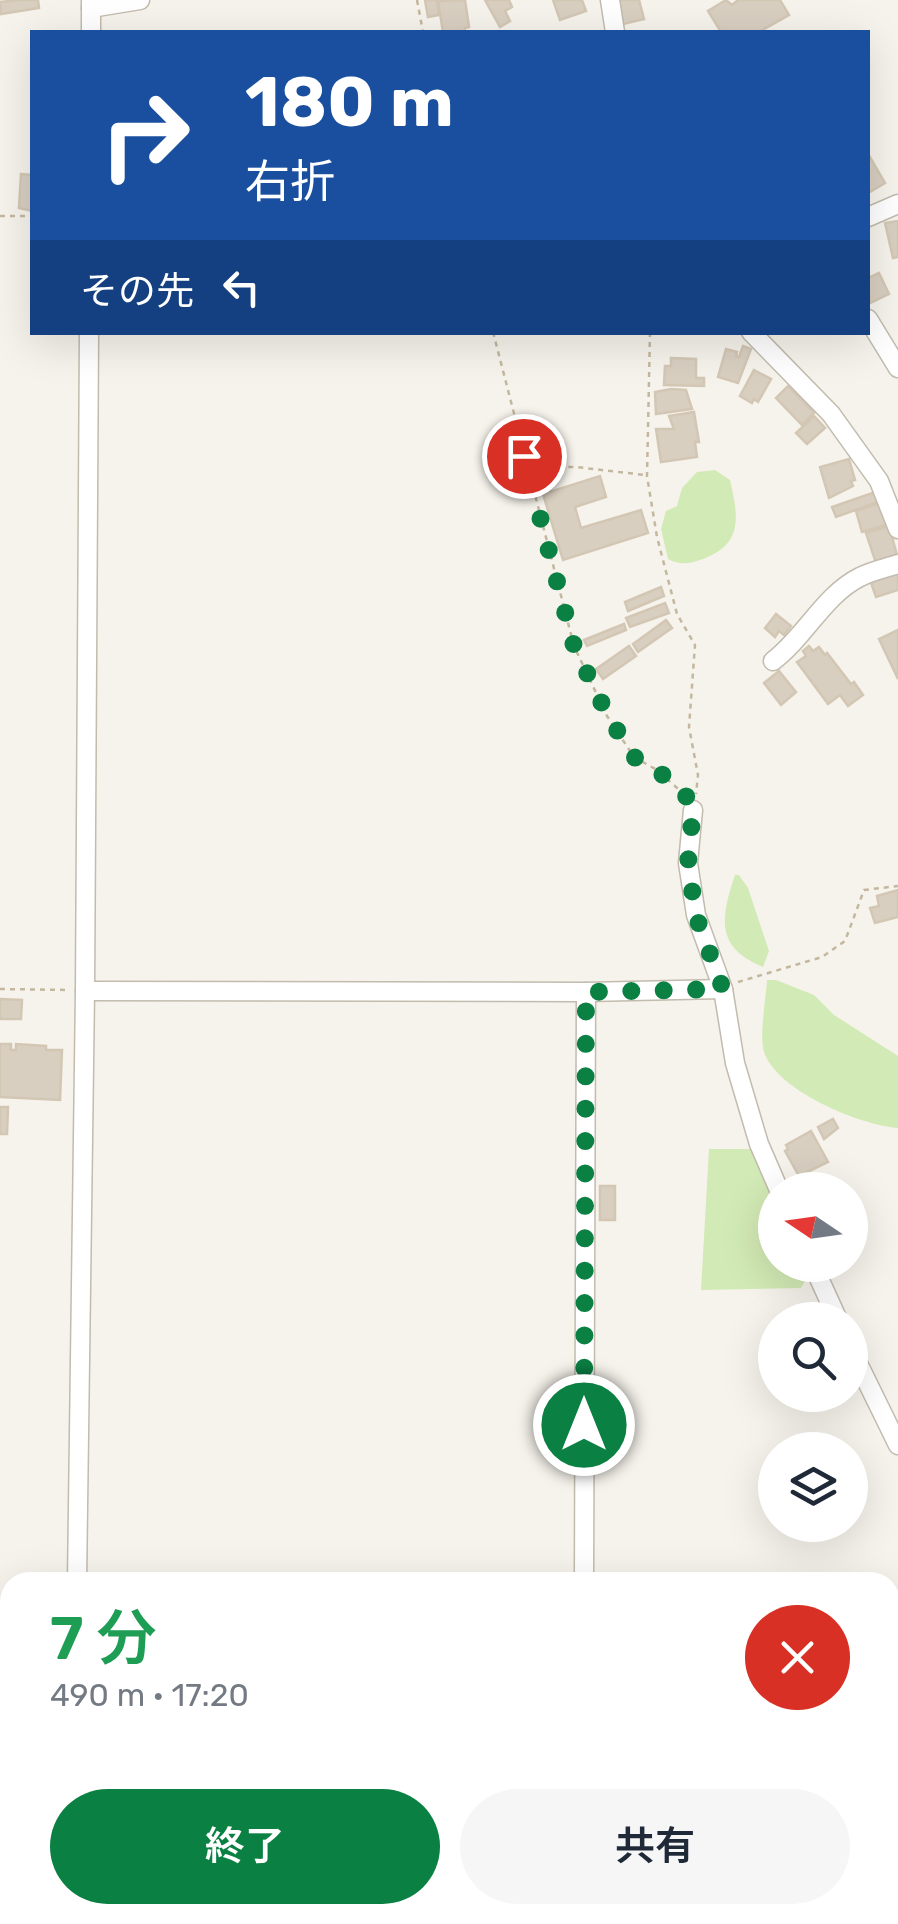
<!DOCTYPE html>
<html lang="ja">
<meta charset="utf-8">
<style>
body{margin:0;font-family:Rubik,"Noto Sans JP",sans-serif;background:#f6f6f7;color:#1f2937;height:100vh;display:flex;flex-direction:column;font-size:38px;white-space:nowrap}
*{box-sizing:border-box;margin:0}
p{font-size:32px;color:#747a83}
.icon{flex:none;width:55px;height:55px;fill:none;stroke:currentColor;stroke-width:2;stroke-linecap:round;stroke-linejoin:round}
.map{position:relative;flex:1;overflow:hidden}
.side{position:absolute;left:0px;top:1572px;width:900px;height:352px;display:flex;flex-direction:column;background:#fff;border-radius:30px 30px 0 0;box-shadow:0 10px 40px #0002}
.side>*{flex:none}
.hud{position:absolute;left:30px;top:30px;width:840px;height:305px;border-radius:0px;box-shadow:0 10px 40px #0002;background:#1a4fa0;color:#fff;overflow:hidden}
.needle{width:65px;rotate:283deg}
.tools{position:absolute;left:758px;top:1172px;display:grid;gap:20px}
.tools a{display:grid;place-items:center;width:110px;height:110px;border-radius:50%;background:#fff;box-shadow:0 10px 40px #0002;font-size:50px}
.pin{position:absolute;display:grid;place-items:center;width:85px;height:85px;color:#fff;margin:-42px;border:5px solid #fff;border-radius:50%;box-shadow:0 2px 10px #0007}
.me{position:absolute;width:110px;margin:-55px;rotate:0deg;stroke-linejoin:round;filter:drop-shadow(0 0 8px #0008)}
.turn{display:flex;align-items:center;gap:35px;height:210px;padding:0 50px;font-size:45px}
.turn .icon{width:130px;height:130px;stroke-width:2.5}
.turn b{display:block;font-size:70px;line-height:85px}
.then{display:flex;align-items:center;height:95px;padding:0 50px;background:#0003;gap:20px;font-size:38px}
.round{display:grid;place-items:center;flex:none;width:105px;height:105px;border-radius:52px;background:#f6f6f7}
.headline{display:flex;align-items:center;justify-content:space-between;height:170px;padding:0 50px}
h1{font-size:60px;font-weight:600;line-height:75px;color:#1e9e55}
.cta{display:flex;gap:20px;margin-top:auto;padding:20px 50px}
.cta a{flex:1;height:115px;border-radius:60px;background:#0b8043;color:#fff;font-size:40px;font-weight:600;line-height:115px;text-align:center}
.cta a+a{background:#f6f6f7;color:#1f2937}
.map>svg:first-child{display:block}
.green{fill:#d2eab5}
.building{fill:#d8cfc1;stroke:#d3c7b4;stroke-width:2.5}
.lines{fill:none;stroke-linecap:round;stroke-linejoin:round}
.street-casing{stroke:#c2bbae;stroke-width:21}
.path{stroke:#c4b79f;stroke-width:2.5;stroke-dasharray:5 5;stroke-linecap:butt}
.street{stroke:#fff;stroke-width:18}
.route{stroke:#0b8043;stroke-width:18;stroke-dasharray:0 32.4}
</style>
<div class="map">
<svg width="898" height="1924" viewBox="0 0 898 1924">
<rect width="100%" height="100%" fill="#f6f3ec"/>
<g class="green">
<path d="M 715,470 L 730,480 C 739,518 743,546 700,560 C 688,564 679,565 668,559 L 661,529 L 666,511 L 677,506 L 682,488 L 697,472 Z"/>
<path d="M 735,875 L 739,875 L 748,888 L 769,951 L 763,967 C 716,948 720,919 735,875 Z"/>
<path d="M 767,980 L 776,980 L 814,995 L 834,1015 L 898,1056 L 898,1128 C 860,1125 777,1091 764,1052 C 759,1037 766,998 767,980 Z"/>
<path d="M 709,1149 L 754,1149 L 775,1201 L 775,1265 L 802,1265 L 807,1277 L 801,1288 L 701,1290 Z"/>
</g>
<g class="building">
<path d="M 17,0 L 38,0 L 39,8 L 1,14 L 0,2 Z"/>
<path d="M 425,0 L 437,0 L 439,15 L 428,17 Z"/>
<path d="M 465,0 L 469,27 L 465,28 L 465,32 L 443,32 L 438,1 Z"/>
<path d="M 485,0 L 509,0 L 512,7 L 505,11 L 510,21 L 500,27 Z"/>
<path d="M 553,0 L 582,0 L 586,11 L 560,20 Z"/>
<path d="M 618,0 L 639,0 L 644,19 L 623,24 Z"/>
<path d="M 726,0 L 732,5 L 738,0 L 780,0 L 789,15 L 759,32 L 721,32 L 708,11 Z"/>
<path d="M 870,157 L 885,183 L 868,193 L 868,159 Z"/>
<path d="M 21,174 L 32,175 L 32,211 L 19,208 Z"/>
<path d="M 898,221 L 898,257 L 893,258 L 885,223 Z"/>
<path d="M 879,273 L 889,294 L 870,303 L 868,278 Z"/>
<path d="M 743,346 L 751,349 L 738,383 L 718,377 L 726,349 L 737,352 L 736,356 L 739,357 Z"/>
<path d="M 671,358 L 696,359 L 696,378 L 704,378 L 704,386 L 664,385 L 665,366 L 671,366 Z"/>
<path d="M 754,370 L 771,379 L 758,402 L 754,399 L 752,403 L 740,396 Z"/>
<path d="M 788,386 L 814,413 L 802,425 L 776,398 Z"/>
<path d="M 671,389 L 686,390 L 692,409 L 656,414 L 655,392 Z"/>
<path d="M 694,412 L 699,442 L 695,442 L 697,457 L 661,462 L 656,429 L 674,429 L 669,416 Z"/>
<path d="M 814,416 L 825,428 L 807,444 L 796,433 Z"/>
<path d="M 849,459 L 855,480 L 851,481 L 853,486 L 829,498 L 820,467 Z"/>
<path d="M 600,476 L 606,497 L 575,507 L 581,528 L 641,510 L 648,533 L 563,560 L 543,494 Z"/>
<path d="M 875,492 L 878,502 L 836,517 L 832,507 Z"/>
<path d="M 879,503 L 889,524 L 862,532 L 856,511 Z"/>
<path d="M 889,526 L 898,559 L 877,566 L 866,533 Z"/>
<path d="M 898,568 L 898,590 L 876,597 L 869,577 Z"/>
<path d="M 661,587 L 664,596 L 628,611 L 625,602 Z"/>
<path d="M 665,603 L 669,613 L 630,627 L 626,618 Z"/>
<path d="M 776,614 L 791,626 L 784,635 L 779,631 L 775,637 L 765,628 Z"/>
<path d="M 666,620 L 672,628 L 638,652 L 633,644 Z"/>
<path d="M 624,624 L 626,630 L 587,646 L 584,640 Z"/>
<path d="M 898,630 L 898,679 L 879,639 Z"/>
<path d="M 629,646 L 636,656 L 603,679 L 596,669 Z"/>
<path d="M 809,646 L 813,651 L 819,647 L 825,655 L 827,653 L 851,684 L 854,682 L 863,695 L 848,706 L 840,695 L 828,704 L 797,662 L 806,656 L 803,651 Z"/>
<path d="M 779,671 L 796,692 L 781,705 L 764,683 Z"/>
<path d="M 898,890 L 898,917 L 875,923 L 870,908 L 879,906 L 877,896 Z"/>
<path d="M 0,999 L 22,1000 L 21,1019 L 0,1019 Z"/>
<path d="M 0,1044 L 11,1044 L 11,1050 L 16,1050 L 16,1044 L 46,1046 L 46,1050 L 62,1050 L 60,1100 L 0,1097 Z"/>
<path d="M 0,1107 L 8,1107 L 7,1134 L 0,1134 Z"/>
<path d="M 833,1119 L 838,1128 L 824,1139 L 818,1127 Z"/>
<path d="M 811,1131 L 828,1162 L 799,1176 L 785,1151 L 788,1149 L 786,1145 Z"/>
<rect x="600" y="1186" width="15" height="34"/>
</g>
<g class="lines">
<g class="street-casing">
<g id="street">
<path d="M 610,0 L 615,32"/>
<path d="M 91,8 L 140,0"/>
<path d="M 91,32 L 91,0"/>
<path d="M 868,217 L 898,204"/>
<path d="M 868,319 L 898,368"/>
<path d="M 751,332 L 831,414 L 879,481 L 898,529"/>
<path d="M 773,661 C 805,637 824,595 860,577 C 871,571 886,568 898,564"/>
<path d="M 693,810 L 688,863 L 696,915 L 723,989 L 735,1063 L 759,1144 L 779,1190"/>
<path d="M 85,991 L 586,992 L 723,989"/>
<path d="M 813,1265 L 838,1320"/>
<path d="M 850,1347 L 898,1445"/>
<path d="M 77,1582 L 85,991 L 89,332"/>
<path d="M 584,1582 L 586,992"/>
<path d="M 0,1911 L 10,1910"/>
<path d="M 77,1915 L 77,1924"/>
<path d="M 583,1924 L 583,1915"/>
</g>
</g>
<g class="path">
<path d="M 417,0 L 423,32"/>
<path d="M 0,216 L 32,216"/>
<path d="M 493,332 L 574,646 L 607,716 L 634,757 L 657,770 L 685,795"/>
<path d="M 650,332 L 647,476 L 657,537 L 677,614 L 695,645 L 689,727 L 698,775 L 696,794"/>
<path d="M 532,480 L 553,467 L 576,467 L 645,475"/>
<path d="M 738,982 L 822,957 L 845,941 L 864,890 L 898,886"/>
<path d="M 0,989 L 69,990"/>
<path d="M 890,1587 L 898,1587"/>
</g>
<use href="#street" class="street"/>
</g>
<g class="lines">
<path class="route" d="M 524,456 L 574,646 L 608,716 L 634,757 L 657,770 L 685,794 L 693,810 L 688,863 L 696,916 L 723,989 L 586,992 L 584,1425"/>
</g>
</svg>
<div class="tools">
<a><svg class="needle" viewBox="-14 -14 28 28"><path d="M0-13l5 13h-10z" fill="#e53935"/><path d="M0 13l5-13h-10z" fill="#747a83"/></svg></a>
<a><svg class="icon" aria-label="search" viewBox="0 0 24 24"><circle cx="10" cy="10" r="6"/><path d="M15 15l6 6"/></svg></a>
<a><svg class="icon" aria-label="layers" viewBox="0 0 24 24"><path d="M12 4l9 5-9 5-9-5zM3 14l9 5 9-5"/></svg></a>
</div>
<div class="pin" style="left:524px;top:456px;background:#d93025"><svg class="icon" aria-label="arrive" viewBox="0 0 24 24"><path d="M6 21V4h12l-3 4 3 4H6"/></svg></div>
<svg class="me" style="left:584px;top:1425px" viewBox="-20 -20 40 40"><circle r="17" fill="#0b8043" stroke="#fff" stroke-width="3"/><path d="M0-11L8 9 0 5-8 9z" fill="#fff"/></svg>
<div class="hud">
<div class="turn"><svg class="icon" aria-label="right" viewBox="0 0 24 24"><path d="M7 20v-9h11M14 6l5 5-5 5"/></svg><div><b>180 m</b>右折</div></div>
<div class="then">その先<svg class="icon" aria-label="left" viewBox="0 0 24 24"><path d="M17 20v-9H6M10 6l-5 5 5 5"/></svg></div>
</div>
<section class="side">
<div class="headline"><div><h1>7 分</h1><p>490 m · 17:20</p></div><a class="round" style="background:#d93025;color:#fff"><svg class="icon" aria-label="close" viewBox="0 0 24 24"><path d="M6 6l12 12M18 6L6 18"/></svg></a></div>
<div class="cta"><a>終了</a><a>共有</a></div>
</section>
</div>
